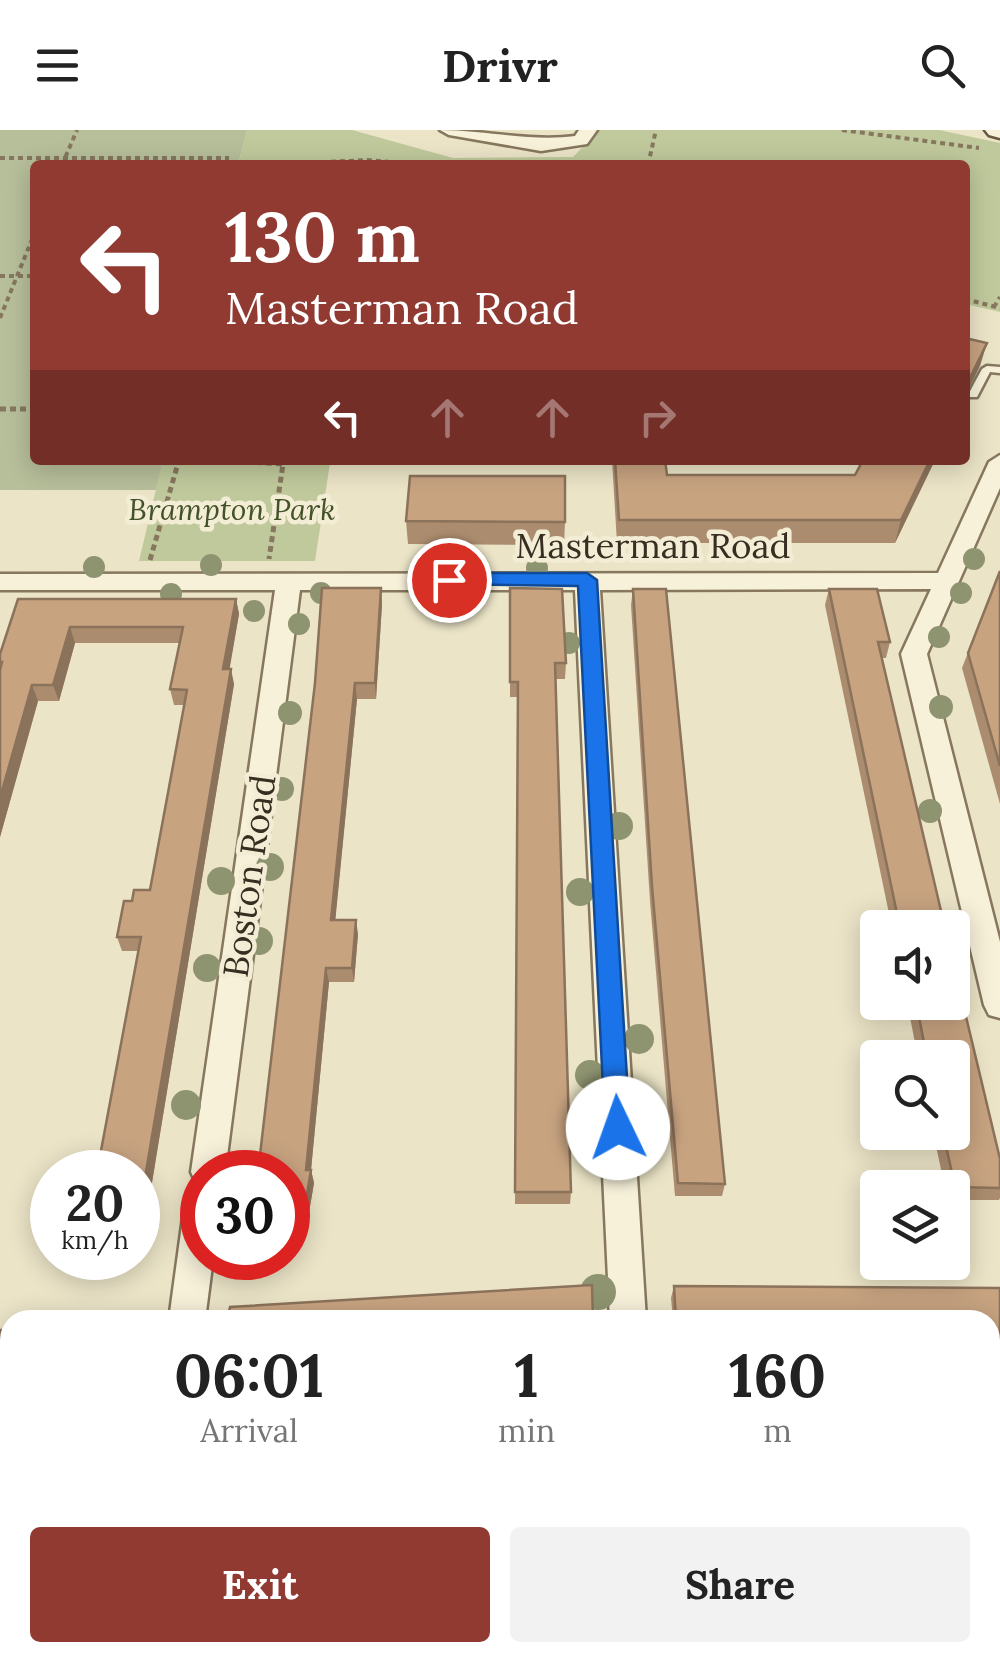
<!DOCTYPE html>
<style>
body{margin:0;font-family:Lora,serif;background:#f2f2f2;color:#222;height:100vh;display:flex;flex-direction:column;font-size:38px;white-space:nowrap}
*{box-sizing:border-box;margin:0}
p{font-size:32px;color:#767676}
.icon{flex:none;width:55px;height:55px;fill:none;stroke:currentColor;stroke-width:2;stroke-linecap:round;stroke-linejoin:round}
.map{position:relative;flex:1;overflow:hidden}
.side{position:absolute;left:0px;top:1180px;width:1000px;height:352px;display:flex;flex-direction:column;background:#fff;border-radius:30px 30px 0 0;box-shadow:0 5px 25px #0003}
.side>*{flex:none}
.top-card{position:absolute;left:30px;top:30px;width:940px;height:305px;border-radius:10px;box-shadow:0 5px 25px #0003;background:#913a32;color:#fff;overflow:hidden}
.controls{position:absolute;left:860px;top:780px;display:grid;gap:20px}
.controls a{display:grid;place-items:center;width:110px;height:110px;border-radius:10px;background:#fff;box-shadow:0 5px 25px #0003;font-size:50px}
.speed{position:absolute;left:30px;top:1020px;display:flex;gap:20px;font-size:50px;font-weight:700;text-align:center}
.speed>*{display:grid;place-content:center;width:130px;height:130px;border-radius:50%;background:#fff;box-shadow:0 5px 25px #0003;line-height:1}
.speed small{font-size:25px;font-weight:400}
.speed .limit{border:15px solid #d22;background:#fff;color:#111}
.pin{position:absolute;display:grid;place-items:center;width:85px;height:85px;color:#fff;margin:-42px;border:5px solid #fff;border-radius:50%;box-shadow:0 2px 10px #0007}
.me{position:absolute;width:110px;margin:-55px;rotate:357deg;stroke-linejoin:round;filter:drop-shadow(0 0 8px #0008)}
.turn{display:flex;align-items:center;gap:35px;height:210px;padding:0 30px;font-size:45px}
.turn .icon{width:130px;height:130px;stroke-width:2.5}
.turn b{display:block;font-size:70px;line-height:85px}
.lanes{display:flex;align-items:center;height:95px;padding:0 30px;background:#0003;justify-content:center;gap:50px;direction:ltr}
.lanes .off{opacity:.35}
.eta{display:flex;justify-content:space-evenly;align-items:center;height:170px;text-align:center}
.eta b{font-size:60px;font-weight:800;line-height:70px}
.action{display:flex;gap:20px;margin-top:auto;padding:20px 30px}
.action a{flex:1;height:115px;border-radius:10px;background:#913a32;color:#fff;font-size:40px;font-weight:800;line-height:115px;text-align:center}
.action a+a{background:#f2f2f2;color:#222}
header{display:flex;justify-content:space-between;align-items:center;height:130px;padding:0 30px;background:#fff;font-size:45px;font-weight:800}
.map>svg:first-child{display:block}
.green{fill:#c0c99c}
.cemetery{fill:#b7be9a}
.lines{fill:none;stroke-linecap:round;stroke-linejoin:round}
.lane-casing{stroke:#86775e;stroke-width:5}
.street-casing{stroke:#86775e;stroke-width:5}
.secondary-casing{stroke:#685841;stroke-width:5}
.path-far1{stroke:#86775e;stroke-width:4;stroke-dasharray:5 4;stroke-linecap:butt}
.path{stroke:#86775e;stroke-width:5;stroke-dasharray:6 4;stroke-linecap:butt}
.lane{fill:#f7f1da;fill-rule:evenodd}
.street{fill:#f7f1da;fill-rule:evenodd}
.secondary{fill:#f7f1da;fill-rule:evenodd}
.tree{fill:#8f9470}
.wall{fill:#ab8c6e}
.shaded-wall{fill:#8b725a}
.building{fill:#c7a380;stroke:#8b725a;stroke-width:2.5}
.route{fill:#1a73e8;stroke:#114b97;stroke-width:2.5}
.labels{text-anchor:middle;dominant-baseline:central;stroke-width:9;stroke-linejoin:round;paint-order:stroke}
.far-park-label{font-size:30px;font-style:italic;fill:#445229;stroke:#f3edd6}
.street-label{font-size:35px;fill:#372d20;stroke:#f3edd6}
</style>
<header><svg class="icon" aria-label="menu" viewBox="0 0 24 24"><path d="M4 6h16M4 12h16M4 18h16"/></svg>Drivr<svg class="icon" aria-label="search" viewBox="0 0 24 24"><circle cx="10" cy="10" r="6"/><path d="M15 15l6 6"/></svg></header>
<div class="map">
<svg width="1000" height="1532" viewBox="0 0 1000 1532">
<rect width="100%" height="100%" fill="#ebe4c7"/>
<g class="green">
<path d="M 247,0 L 352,0 L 453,28 L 573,27 L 599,0 L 939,0 L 1000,13 L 1000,182 L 965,174 L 965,35 L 238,35 Z"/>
<path d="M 163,330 L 574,330 L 574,335 L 330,333 L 315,431 L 139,431 Z"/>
</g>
<path class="cemetery" d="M 0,0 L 247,0 L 238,35 L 35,35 L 35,330 L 163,330 L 156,360 L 0,360 Z"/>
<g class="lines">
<g class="lane-casing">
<path id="lane" d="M 987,236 L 1000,237 L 1000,243 L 990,242 L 977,267 L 969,267 L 968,265 L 982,239 Z"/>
</g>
<g class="street-casing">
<g id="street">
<path d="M 440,0 C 486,0 530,12 575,6 L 579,0 L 597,0 L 587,14 L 541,21 L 449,5 Z"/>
<path d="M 1000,325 L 1000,358 L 927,524 L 1000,812 L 1000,888 L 989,885 L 984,875 L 901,524 L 931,459 L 600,460 L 646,1190 L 610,1190 L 575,460 L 300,460 L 225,1042 L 202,1042 L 202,1056 L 196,1053 L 191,1042 L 275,460 L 0,460 L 0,444 L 938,443 L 989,332 Z"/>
<path d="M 202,1064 L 202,1128 L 213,1128 L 205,1190 L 169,1190 L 184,1080 L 190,1068 Z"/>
<rect x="990" y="1256" width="10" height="38"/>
<rect x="0" y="1299" width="10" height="40"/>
<path d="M 626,1522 L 668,1522 L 669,1532 L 627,1532 Z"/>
</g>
</g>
<g class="secondary-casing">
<path id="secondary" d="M 985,0 L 1000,0 L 1000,8 L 989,5 Z"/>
</g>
<g class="path-far1">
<path d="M 842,0 L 979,18"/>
<path d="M 0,28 L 229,28"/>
<path d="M 62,35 L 77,0"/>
<path d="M 268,35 L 367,30 L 425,35"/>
<path d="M 648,35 L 656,0"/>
<path d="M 0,146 L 35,146"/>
<path d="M 965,169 L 1000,178"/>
<path d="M 994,177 L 1000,167"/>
<path d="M 0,188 L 35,102"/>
</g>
<g class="path">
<path d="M 0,279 L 35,279"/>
<path d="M 216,330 L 283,334 L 269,429"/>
<path d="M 150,430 L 179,330"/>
</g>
<use href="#lane" class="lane"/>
<use href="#street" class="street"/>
<use href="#secondary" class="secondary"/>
</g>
<g class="tree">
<circle cx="974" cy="429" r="11"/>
<circle cx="211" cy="435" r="11"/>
<circle cx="94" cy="437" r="11"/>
<circle cx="537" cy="438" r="11"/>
<circle cx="321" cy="463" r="11"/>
<circle cx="961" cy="463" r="11"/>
<circle cx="171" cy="464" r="11"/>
<circle cx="254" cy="481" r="11"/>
<circle cx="299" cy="494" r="11"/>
<circle cx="939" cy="507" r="11"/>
<circle cx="569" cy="513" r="11"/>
<circle cx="941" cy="577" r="12"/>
<circle cx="290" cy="583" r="12"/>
<circle cx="282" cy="659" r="12"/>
<circle cx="930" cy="681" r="12"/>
<circle cx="619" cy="696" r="14"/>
<circle cx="270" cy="737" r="14"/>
<circle cx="221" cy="751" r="14"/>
<circle cx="580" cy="762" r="14"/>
<circle cx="259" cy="811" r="14"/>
<circle cx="207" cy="838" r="14"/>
<circle cx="639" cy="909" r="15"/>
<circle cx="590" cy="945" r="15"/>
<circle cx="186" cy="975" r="15"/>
<circle cx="648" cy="1010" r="15"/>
<circle cx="598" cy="1162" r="18"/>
</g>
<g class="wall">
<path d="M 612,330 L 665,330 L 667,345 L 855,345 L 935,330 L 895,413 L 617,413 Z"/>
<path d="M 406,391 L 565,392 L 564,415 L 408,414 Z"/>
<path d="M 1000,441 L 1000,674 L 962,538 Z"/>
<path d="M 510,458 L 566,533 L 565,549 L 556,549 L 571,1062 L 570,1074 L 515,1074 L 518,567 L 510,567 Z"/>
<path d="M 633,459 L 725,1054 L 722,1066 L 675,1066 L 650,771 L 631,475 Z"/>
<path d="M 829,459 L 890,512 L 886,528 L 882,528 L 945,798 L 892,798 L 825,475 Z"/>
<path d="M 18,469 L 236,469 L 239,484 L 229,539 L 234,554 L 144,1101 L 138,1101 L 138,821 L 122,821 L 117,807 L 132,771 L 150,760 L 184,575 L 174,575 L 170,559 L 180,513 L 75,513 L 59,571 L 38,571 L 0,707 L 0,524 Z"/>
<path d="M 382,474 L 376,569 L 357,569 L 335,790 L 358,804 L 354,852 L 329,852 L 311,1040 L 314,1053 L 308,1088 L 288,1089 L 288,1042 L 315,553 Z"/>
<path d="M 907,872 L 952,872 L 1000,1029 L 1000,1068 L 999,1070 L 952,1070 L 952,1058 L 945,1058 L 933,1002 L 952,1002 L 952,928 L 918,928 Z"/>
<path d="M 674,1156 L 1000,1158 L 1000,1222 L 990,1221 L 990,1190 L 673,1190 L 671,1168 Z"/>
<path d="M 0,1200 L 10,1200 L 10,1261 L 0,1262 Z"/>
<rect x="990" y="1334" width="10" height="74"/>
<path d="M 10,1380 L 10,1448 L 0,1449 L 0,1381 Z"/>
</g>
<g class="shaded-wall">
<path d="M 987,213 L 980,236 L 965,267 L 965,258 Z"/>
<path d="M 930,330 L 935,330 L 895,413 L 901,390 Z"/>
<path d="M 381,458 L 382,474 L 376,569 L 375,553 Z"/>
<path d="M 236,469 L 239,484 L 227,554 L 223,539 Z"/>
<path d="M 70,497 L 75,513 L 59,571 L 53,555 Z"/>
<path d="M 231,539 L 234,554 L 144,1101 L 138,1089 Z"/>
<path d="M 355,553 L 357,569 L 334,804 L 331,790 Z"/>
<path d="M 32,555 L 38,571 L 0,707 L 0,668 Z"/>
<path d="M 356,790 L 358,804 L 354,852 L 352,838 Z"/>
<path d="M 326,838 L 329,852 L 311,1040 L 314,1053 L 308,1088 L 305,1076 L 306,1040 Z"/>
</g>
<g class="building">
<path d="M 965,208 L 987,213 L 965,258 Z"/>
<path d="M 615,330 L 665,330 L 667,345 L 855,345 L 863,330 L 930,330 L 901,390 L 619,390 Z"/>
<path d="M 410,346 L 565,346 L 565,392 L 406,391 Z"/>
<path d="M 1000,441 L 1000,636 L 968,523 Z"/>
<path d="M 322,458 L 381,458 L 375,553 L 355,553 L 331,790 L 356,790 L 352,838 L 326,838 L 306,1040 L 311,1040 L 305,1076 L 288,1077 L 288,1042 L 258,1042 L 315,553 Z"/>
<path d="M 510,458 L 562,459 L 566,533 L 555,533 L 571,1062 L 515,1062 L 518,552 L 510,552 Z"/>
<path d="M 633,459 L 666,459 L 725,1054 L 678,1053 L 652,756 Z"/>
<path d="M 829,459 L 877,459 L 890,512 L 878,512 L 945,798 L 900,798 Z"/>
<path d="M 18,469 L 236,469 L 223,539 L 231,539 L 138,1089 L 138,1042 L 97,1042 L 141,807 L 117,807 L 124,771 L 132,771 L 134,760 L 150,760 L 187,560 L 170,559 L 183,497 L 70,497 L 53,555 L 32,555 L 0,668 L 0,540 L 2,532 L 0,532 L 0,524 Z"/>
<path d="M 952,828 L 1000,1029 L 1000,1058 L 955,1057 L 943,1002 L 952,1002 L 952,928 L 927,928 L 916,872 L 952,872 Z"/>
<path d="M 592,1155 L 593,1190 L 227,1190 L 230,1177 Z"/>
<path d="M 674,1156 L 1000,1158 L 1000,1211 L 990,1211 L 990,1190 L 676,1190 Z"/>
<rect x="0" y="1200" width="10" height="51"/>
<path d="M 990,1334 L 1000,1334 L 1000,1401 L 990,1400 Z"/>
<path d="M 10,1380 L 10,1440 L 0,1441 L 0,1381 Z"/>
</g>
<path class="route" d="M 449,443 L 587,443 L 597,450 L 630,998 L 627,1006 L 618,1010 L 608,1006 L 605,998 L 578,456 L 442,454 L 439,450 Z"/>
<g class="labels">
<g class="far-park-label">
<text x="232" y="379">Brampton Park</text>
</g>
<g class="street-label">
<text x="653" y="415">Masterman Road</text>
<text transform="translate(249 746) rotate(-82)">Boston Road</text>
</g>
</g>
</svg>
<div class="controls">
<a><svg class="icon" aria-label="sound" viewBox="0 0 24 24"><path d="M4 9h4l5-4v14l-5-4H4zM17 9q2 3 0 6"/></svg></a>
<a><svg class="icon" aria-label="search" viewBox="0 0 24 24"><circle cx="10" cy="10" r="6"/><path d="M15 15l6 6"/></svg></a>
<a><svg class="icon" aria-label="layers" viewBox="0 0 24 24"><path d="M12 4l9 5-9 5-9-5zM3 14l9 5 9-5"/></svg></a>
</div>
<div class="speed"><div>20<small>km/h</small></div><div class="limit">30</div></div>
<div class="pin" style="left:449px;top:450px;background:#d93025"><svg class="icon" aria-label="arrive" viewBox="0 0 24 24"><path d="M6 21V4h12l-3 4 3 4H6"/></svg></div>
<svg class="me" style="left:618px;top:998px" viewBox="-20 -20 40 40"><circle r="19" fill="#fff"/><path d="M0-13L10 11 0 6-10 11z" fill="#1a73e8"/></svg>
<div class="top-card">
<div class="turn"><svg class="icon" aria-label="left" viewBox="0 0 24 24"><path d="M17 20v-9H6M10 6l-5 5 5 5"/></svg><div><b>130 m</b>Masterman Road</div></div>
<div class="lanes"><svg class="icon" aria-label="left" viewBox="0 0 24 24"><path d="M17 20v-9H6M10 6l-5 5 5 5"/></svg><svg class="icon off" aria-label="ahead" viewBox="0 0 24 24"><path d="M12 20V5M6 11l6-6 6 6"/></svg><svg class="icon off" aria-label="ahead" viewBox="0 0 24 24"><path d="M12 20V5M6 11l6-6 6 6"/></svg><svg class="icon off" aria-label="right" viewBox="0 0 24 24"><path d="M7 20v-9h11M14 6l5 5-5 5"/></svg></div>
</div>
<section class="side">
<div class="eta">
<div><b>06:01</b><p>Arrival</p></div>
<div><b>1</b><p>min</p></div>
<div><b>160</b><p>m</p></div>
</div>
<div class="action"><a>Exit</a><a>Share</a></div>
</section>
</div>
